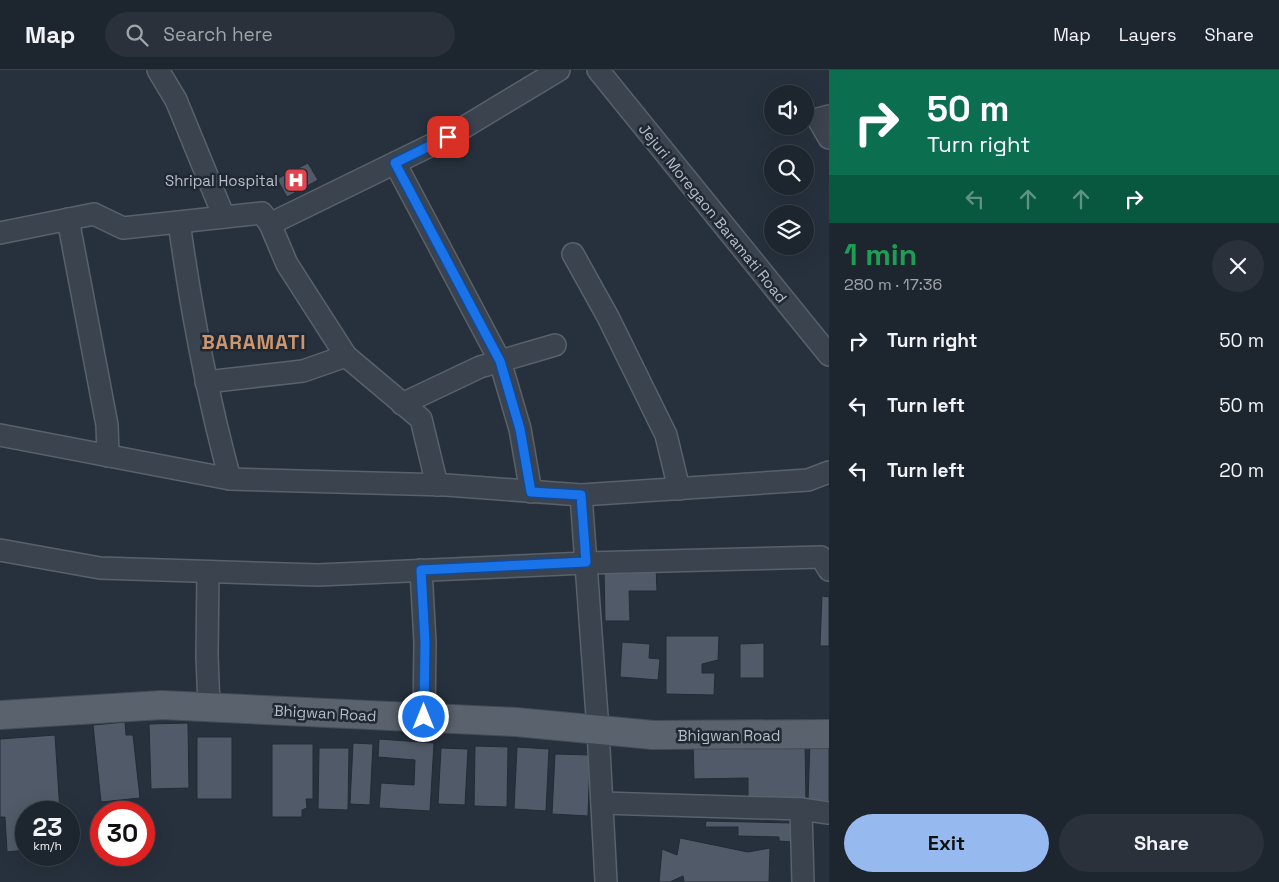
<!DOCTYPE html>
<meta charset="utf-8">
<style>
body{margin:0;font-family:"Space Grotesk",sans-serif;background:#2a313a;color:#f1f3f6;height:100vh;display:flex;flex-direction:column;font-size:19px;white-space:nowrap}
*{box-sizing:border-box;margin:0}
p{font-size:16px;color:#a0a5aa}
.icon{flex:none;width:28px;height:28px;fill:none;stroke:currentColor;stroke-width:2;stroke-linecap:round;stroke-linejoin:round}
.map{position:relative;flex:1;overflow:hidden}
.side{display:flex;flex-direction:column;background:#1d252e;width:450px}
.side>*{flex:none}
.guide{background:#0b6e4f;color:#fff;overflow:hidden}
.fabs{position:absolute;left:764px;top:15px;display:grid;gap:10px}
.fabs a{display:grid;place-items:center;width:50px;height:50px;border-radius:50%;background:#1d252e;box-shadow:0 5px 20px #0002,0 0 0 1px #3b424a;font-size:25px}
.speed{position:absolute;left:15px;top:731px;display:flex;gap:10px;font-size:25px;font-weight:700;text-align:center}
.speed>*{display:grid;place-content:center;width:65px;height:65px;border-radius:50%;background:#1d252e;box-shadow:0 5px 20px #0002,0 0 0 1px #3b424a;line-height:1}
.speed small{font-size:12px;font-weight:400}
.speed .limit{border:8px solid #d22;background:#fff;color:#111}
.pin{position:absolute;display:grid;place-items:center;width:42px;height:42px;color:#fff;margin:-21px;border-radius:10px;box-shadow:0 2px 8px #0006}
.me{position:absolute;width:55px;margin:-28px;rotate:0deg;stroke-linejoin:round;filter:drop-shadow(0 0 4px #0008)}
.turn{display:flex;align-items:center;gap:18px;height:105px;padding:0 15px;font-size:22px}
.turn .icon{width:65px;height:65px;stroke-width:2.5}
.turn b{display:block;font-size:35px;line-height:42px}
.lanes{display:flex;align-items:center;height:48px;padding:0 15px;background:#0003;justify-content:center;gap:25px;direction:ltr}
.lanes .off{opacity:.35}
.round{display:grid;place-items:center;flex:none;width:52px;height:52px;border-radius:26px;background:#2a313a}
.summary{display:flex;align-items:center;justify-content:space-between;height:85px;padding:0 15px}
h1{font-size:30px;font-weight:800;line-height:38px;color:#1e9e55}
.cta{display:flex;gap:10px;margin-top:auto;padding:10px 15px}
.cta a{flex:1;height:58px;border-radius:30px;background:#96b9ef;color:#111;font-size:20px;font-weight:800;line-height:58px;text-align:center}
.cta a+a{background:#2a313a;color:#f1f3f6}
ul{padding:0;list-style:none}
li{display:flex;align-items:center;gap:15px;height:65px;padding:0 15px}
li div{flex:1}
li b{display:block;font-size:19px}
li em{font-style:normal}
header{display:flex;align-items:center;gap:30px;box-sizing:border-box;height:70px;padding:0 25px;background:#1d252e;border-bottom:1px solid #3b424a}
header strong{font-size:24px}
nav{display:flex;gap:28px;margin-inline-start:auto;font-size:18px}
.search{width:350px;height:45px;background:#2a313a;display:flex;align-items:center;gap:12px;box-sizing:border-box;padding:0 18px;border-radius:28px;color:#a0a5aa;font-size:19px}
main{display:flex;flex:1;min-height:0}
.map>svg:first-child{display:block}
.building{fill:#515a68;stroke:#222a35}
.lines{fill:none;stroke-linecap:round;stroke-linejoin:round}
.minor-casing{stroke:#59616b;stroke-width:24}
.major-casing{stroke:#444c57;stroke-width:30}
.minor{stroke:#3b434e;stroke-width:21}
.major{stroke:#59626d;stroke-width:28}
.route-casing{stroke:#114b97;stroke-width:12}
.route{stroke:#1a73e8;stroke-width:9}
.labels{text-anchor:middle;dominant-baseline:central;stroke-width:5;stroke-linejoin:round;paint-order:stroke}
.poi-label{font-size:15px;fill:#b7bec8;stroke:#202833;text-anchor:end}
.street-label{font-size:15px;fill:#b7bec8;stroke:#202833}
.district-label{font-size:20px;font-weight:bold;letter-spacing:1px;fill:#cc976f;stroke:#202833}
</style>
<header>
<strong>Map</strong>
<div class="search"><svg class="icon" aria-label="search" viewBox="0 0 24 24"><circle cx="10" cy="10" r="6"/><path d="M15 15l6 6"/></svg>Search here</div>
<nav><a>Map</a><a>Layers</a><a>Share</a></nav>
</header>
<main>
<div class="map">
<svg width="829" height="812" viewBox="0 0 829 812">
<rect width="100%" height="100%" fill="#27313d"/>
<g class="building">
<path d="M 308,93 L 318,110 L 287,127 L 277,109 Z"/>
<path d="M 656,497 L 657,521 L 629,521 L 630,551 L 605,551 L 604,498 Z"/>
<path d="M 822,526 L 829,527 L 829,576 L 820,576 Z"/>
<path d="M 666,566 L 719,566 L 718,590 L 702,594 L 702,603 L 715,603 L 714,625 L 666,624 Z"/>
<path d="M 622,572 L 650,574 L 649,588 L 660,589 L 658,610 L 620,607 Z"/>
<path d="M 764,573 L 764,608 L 740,608 L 740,574 Z"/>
<path d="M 125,652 L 126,665 L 133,665 L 140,728 L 101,732 L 93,655 Z"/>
<path d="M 188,653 L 189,718 L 151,719 L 149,654 Z"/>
<path d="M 55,665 L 60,742 L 26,742 L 26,780 L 7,782 L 5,747 L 0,747 L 0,669 Z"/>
<rect x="197" y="667" width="35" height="62"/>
<path d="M 379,669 L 434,673 L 430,741 L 379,738 L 381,713 L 414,715 L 415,690 L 378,687 Z"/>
<path d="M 805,669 L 806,735 L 748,736 L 748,708 L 694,709 L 693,672 Z"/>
<path d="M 810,671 L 829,672 L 829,732 L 808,731 Z"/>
<path d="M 353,673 L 373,674 L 370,735 L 350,734 Z"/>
<path d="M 272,674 L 313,674 L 313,729 L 306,729 L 307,738 L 302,740 L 302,747 L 272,747 Z"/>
<path d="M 475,676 L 508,677 L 507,737 L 474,736 Z"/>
<path d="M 517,677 L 549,679 L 546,741 L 514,739 Z"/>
<path d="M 319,678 L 349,678 L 348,740 L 318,739 Z"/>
<path d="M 441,678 L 468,679 L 465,735 L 438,734 Z"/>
<path d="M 555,684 L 590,685 L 588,746 L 552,744 Z"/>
<path d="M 706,751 L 792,753 L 792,772 L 779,771 L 779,767 L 738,766 L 738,757 L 705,757 Z"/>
<path d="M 680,768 L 748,782 L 770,778 L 769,812 L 684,812 L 683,806 L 670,812 L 659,812 L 662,779 L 677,785 Z"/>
</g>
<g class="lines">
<g class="minor-casing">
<g id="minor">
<path d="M 158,0 L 176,30 L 224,147"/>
<path d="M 598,0 L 829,285"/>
<path d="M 829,46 L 818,49 L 829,68"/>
<path d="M 395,93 L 500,291 L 520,359 L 531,422"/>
<path d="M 68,149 L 107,355 L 108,386"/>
<path d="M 179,152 C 191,239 207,324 230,409"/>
<path d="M 270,154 L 448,67 L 559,0"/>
<path d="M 0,163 L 94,144 L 123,158 L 262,143 L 270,154 L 287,194 L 346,286 L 421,349 L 437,415"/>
<path d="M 573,184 L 608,247 L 666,365 L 679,419"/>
<path d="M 206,312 L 303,301 L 346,286"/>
<path d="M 402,334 L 480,297 L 555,275"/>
<path d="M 0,365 L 230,409 L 446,415 L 581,425 L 808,410 L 829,402"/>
<path d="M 581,425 L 598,660 L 606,812"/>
<path d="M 0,480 L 100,498 L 318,505 L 586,493 L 821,487 L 829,500"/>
<path d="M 421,500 L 425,572 L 424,647"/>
<path d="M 208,502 L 207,586 L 209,637"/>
<path d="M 602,733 L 801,739 L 829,743"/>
<path d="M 801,739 L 803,812"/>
</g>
</g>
<g class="major-casing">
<path id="major" d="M 0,645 L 162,635 L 516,652 L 653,665 L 829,664"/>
</g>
<use href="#minor" class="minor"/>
<use href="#major" class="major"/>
</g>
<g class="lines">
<g class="route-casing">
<path id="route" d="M 424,647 L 425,572 L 421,500 L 586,492 L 581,425 L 531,422 L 520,359 L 500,291 L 395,93 L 448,67"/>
</g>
<use href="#route" class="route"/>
</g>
<defs>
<g id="hospital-square" transform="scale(1.25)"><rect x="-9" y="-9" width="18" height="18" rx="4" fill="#e0444e" stroke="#202833"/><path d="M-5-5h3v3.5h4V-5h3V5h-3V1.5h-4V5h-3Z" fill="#fff"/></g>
</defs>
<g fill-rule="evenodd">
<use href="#hospital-square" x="296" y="110"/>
</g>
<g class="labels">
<g class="poi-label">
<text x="278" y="110">Shripal Hospital</text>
</g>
<g class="street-label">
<text transform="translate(713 143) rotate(51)">Jejuri Moregaon Baramati Road</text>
<text transform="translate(325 643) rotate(3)">Bhigwan Road</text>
<text x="729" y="665">Bhigwan Road</text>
</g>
<g class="district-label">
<text x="254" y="272">BARAMATI</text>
</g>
</g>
</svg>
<div class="fabs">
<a><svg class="icon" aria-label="sound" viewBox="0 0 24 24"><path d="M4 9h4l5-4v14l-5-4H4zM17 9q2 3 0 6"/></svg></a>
<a><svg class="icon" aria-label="search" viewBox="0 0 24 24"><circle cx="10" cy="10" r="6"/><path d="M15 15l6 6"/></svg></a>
<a><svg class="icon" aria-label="layers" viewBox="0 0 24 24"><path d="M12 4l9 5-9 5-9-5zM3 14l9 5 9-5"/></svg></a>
</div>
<div class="speed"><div>23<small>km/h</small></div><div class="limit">30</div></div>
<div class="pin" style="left:448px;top:67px;background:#d93025"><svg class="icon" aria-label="arrive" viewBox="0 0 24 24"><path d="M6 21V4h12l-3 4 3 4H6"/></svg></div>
<svg class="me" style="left:424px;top:647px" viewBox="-20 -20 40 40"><circle r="17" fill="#1a73e8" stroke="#fff" stroke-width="3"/><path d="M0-11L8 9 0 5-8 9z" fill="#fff"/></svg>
</div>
<section class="side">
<div class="guide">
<div class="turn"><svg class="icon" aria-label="right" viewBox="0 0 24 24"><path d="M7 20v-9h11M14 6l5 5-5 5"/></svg><div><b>50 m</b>Turn right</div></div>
<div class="lanes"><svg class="icon off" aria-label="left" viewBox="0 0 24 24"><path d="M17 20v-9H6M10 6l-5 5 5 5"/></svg><svg class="icon off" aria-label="ahead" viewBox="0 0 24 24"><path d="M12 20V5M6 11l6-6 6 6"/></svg><svg class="icon off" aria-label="ahead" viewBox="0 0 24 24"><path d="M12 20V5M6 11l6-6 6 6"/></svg><svg class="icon" aria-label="right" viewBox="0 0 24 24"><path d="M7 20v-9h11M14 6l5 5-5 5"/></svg></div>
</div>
<div class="summary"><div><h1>1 min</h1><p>280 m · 17:36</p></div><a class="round"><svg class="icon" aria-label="close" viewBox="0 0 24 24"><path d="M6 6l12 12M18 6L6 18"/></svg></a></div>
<ul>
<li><svg class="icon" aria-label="right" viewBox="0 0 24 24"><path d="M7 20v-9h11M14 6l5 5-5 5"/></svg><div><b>Turn right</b></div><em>50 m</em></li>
<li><svg class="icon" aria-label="left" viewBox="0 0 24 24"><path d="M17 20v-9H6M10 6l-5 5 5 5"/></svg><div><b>Turn left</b></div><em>50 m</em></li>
<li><svg class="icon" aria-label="left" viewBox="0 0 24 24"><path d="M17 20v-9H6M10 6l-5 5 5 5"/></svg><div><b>Turn left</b></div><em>20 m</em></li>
</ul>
<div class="cta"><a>Exit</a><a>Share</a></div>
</section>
</main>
